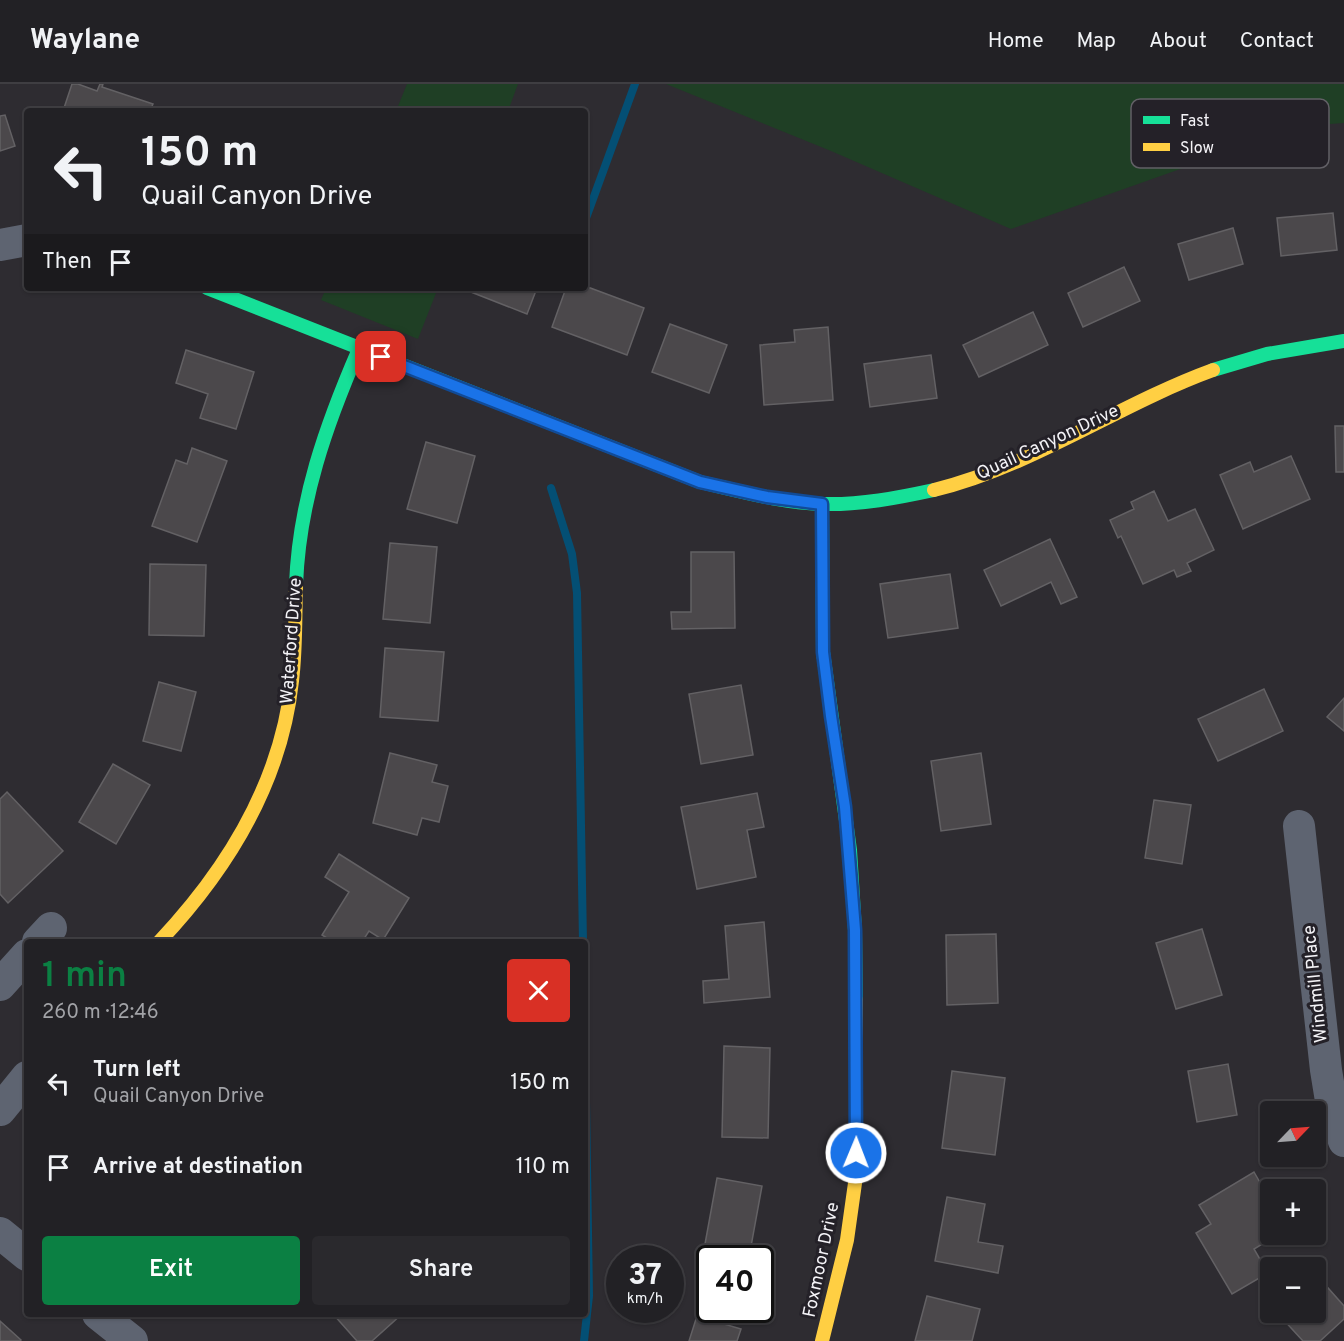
<!DOCTYPE html>
<meta charset="utf-8">
<style>
body{margin:0;font-family:Overpass,sans-serif;background:#2a292d;color:#f1f3f6;height:100vh;display:flex;flex-direction:column;font-size:22px;white-space:nowrap}
*{box-sizing:border-box;margin:0}
p{font-size:20px;color:#a2a3a7}
.icon{flex:none;width:33px;height:33px;fill:none;stroke:currentColor;stroke-width:2;stroke-linecap:round;stroke-linejoin:round}
.map{position:relative;flex:1;overflow:hidden}
.drawer{position:absolute;left:24px;top:855px;width:564px;height:378px;display:flex;flex-direction:column;background:#222125;border-radius:6px;box-shadow:0 2px 4px #0004,0 0 0 2px #3f3e42}
.drawer>*{flex:none}
.guide{position:absolute;left:24px;top:24px;width:564px;height:183px;border-radius:6px;box-shadow:0 2px 4px #0004,0 0 0 2px #3f3e42;background:#222125;color:#f1f3f6;overflow:hidden}
.needle{width:39px;rotate:65deg}
.controls{position:absolute;left:1260px;top:1017px;display:grid;gap:12px}
.controls a{display:grid;place-items:center;width:66px;height:66px;border-radius:6px;background:#222125;box-shadow:0 2px 4px #0004,0 0 0 2px #3f3e42;font-size:30px}
.speed{position:absolute;left:606px;top:1161px;display:flex;gap:12px;font-size:30px;font-weight:700;text-align:center}
.speed>*{display:grid;place-content:center;width:78px;height:78px;border-radius:50%;background:#222125;box-shadow:0 2px 4px #0004,0 0 0 2px #3f3e42;line-height:1}
.speed small{font-size:15px;font-weight:400}
.speed .limit{border:3px solid #111;border-radius:9px;background:#fff;color:#111}
.pin{position:absolute;display:grid;place-items:center;width:51px;height:51px;color:#fff;margin:-26px;border-radius:12px;box-shadow:0 3px 9px #0006}
.me{position:absolute;width:66px;margin:-33px;rotate:1deg;stroke-linejoin:round;filter:drop-shadow(0 0 4px #0008)}
.turn{display:flex;align-items:center;gap:21px;height:126px;padding:0 18px;font-size:27px}
.turn .icon{width:78px;height:78px;stroke-width:2.5}
.turn b{display:block;font-size:42px;line-height:51px}
.then{display:flex;align-items:center;height:57px;padding:0 18px;background:#0003;gap:12px;font-size:22px}
.round{display:grid;place-items:center;flex:none;width:63px;height:63px;border-radius:6px;background:#2a292d}
.head{display:flex;align-items:center;justify-content:space-between;height:102px;padding:0 18px}
h1{font-size:36px;font-weight:600;line-height:45px;color:#0b8043}
.primary-button{display:flex;gap:12px;margin-top:auto;padding:12px 18px}
.primary-button a{flex:1;height:69px;border-radius:6px;background:#0b8043;color:#fff;font-size:24px;font-weight:600;line-height:69px;text-align:center}
.primary-button a+a{background:#2a292d;color:#f1f3f6}
ul{padding:0;list-style:none}
li{display:flex;align-items:center;gap:18px;height:84px;padding:0 18px}
li div{flex:1}
li b{display:block;font-size:22px}
li em{font-style:normal}
header{display:flex;align-items:center;gap:36px;box-sizing:border-box;height:84px;padding:0 30px;background:#222125;border-bottom:2px solid #3f3e42}
header strong{font-size:28px}
nav{display:flex;gap:33px;margin-inline-start:auto;font-size:21px}
.map>svg:first-child{display:block}
.green{fill:#1f3f25}
.lines{fill:none;stroke-linecap:round;stroke-linejoin:round}
.stream{stroke:#044f74;stroke-width:8}
.building{fill:#4b484b;stroke:#636164;stroke-width:1.5}
.street{stroke:#5e6471;stroke-width:32}
.fast{stroke:#16e098;stroke-width:14}
.slow{stroke:#ffcf43;stroke-width:14}
.route-casing{stroke:#114b97;stroke-width:15}
.route{stroke:#1a73e8;stroke-width:10}
.labels{text-anchor:middle;dominant-baseline:central;stroke-width:6;stroke-linejoin:round;paint-order:stroke}
.street-label{font-size:18px;fill:#f4f3f7;stroke:#242128}
.key{fill:#242128;stroke:#626066;stroke-width:1.5}
.key-label{font-size:16px;fill:#f4f3f7}
</style>
<header>
<strong>Waylane</strong>
<nav><a>Home</a><a>Map</a><a>About</a><a>Contact</a></nav>
</header>
<div class="map">
<svg width="1344" height="1257" viewBox="0 0 1344 1257">
<rect width="100%" height="100%" fill="#2e2c31"/>
<g class="green">
<path d="M 407,0 L 518,0 L 508,27 L 396,27 Z"/>
<path d="M 666,0 L 1344,0 L 1344,39 L 1302,42 L 1011,145 L 831,67 Z"/>
<path d="M 326,204 L 438,204 L 418,255 L 321,216 Z"/>
</g>
<g class="lines">
<g class="stream">
<path d="M 585,137 L 635,0"/>
<path d="M 551,404 L 572,470 L 577,509 L 583,858"/>
<path d="M 584,1257 L 589,1212 L 585,953"/>
</g>
</g>
<g class="building">
<path d="M 72,0 L 78,0 L 97,7 L 100,0 L 103,0 L 102,3 L 153,20 L 150,27 L 63,27 Z"/>
<path d="M 5,31 L 15,62 L 0,67 L 0,32 Z"/>
<path d="M 1333,129 L 1337,166 L 1281,172 L 1277,134 Z"/>
<path d="M 1233,144 L 1243,180 L 1189,196 L 1178,160 Z"/>
<path d="M 1124,183 L 1140,217 L 1083,243 L 1068,209 Z"/>
<path d="M 585,202 L 644,224 L 627,271 L 552,243 L 566,204 L 585,204 Z"/>
<path d="M 473,204 L 537,204 L 527,230 L 471,208 Z"/>
<path d="M 1033,228 L 1048,261 L 979,293 L 963,261 Z"/>
<path d="M 670,240 L 727,261 L 709,309 L 652,288 Z"/>
<path d="M 828,243 L 833,316 L 764,321 L 760,261 L 795,258 L 794,246 Z"/>
<path d="M 186,266 L 254,288 L 236,345 L 200,334 L 208,310 L 176,299 Z"/>
<path d="M 931,271 L 937,314 L 870,323 L 864,280 Z"/>
<path d="M 1335,342 L 1344,342 L 1344,388 L 1336,388 Z"/>
<path d="M 426,358 L 475,372 L 457,439 L 407,425 Z"/>
<path d="M 192,364 L 227,377 L 197,458 L 152,442 L 176,376 L 187,380 Z"/>
<path d="M 1291,372 L 1310,415 L 1243,445 L 1220,391 L 1250,378 L 1254,388 Z"/>
<path d="M 1154,407 L 1168,437 L 1195,425 L 1214,466 L 1187,479 L 1191,487 L 1177,493 L 1174,486 L 1143,500 L 1121,452 L 1118,454 L 1110,436 L 1134,425 L 1131,418 Z"/>
<path d="M 1050,455 L 1077,513 L 1061,520 L 1051,498 L 1001,522 L 984,486 Z"/>
<path d="M 390,459 L 437,463 L 430,539 L 383,535 Z"/>
<path d="M 691,468 L 734,468 L 735,544 L 672,545 L 671,528 L 691,528 Z"/>
<path d="M 150,480 L 206,481 L 204,552 L 149,551 Z"/>
<path d="M 950,490 L 958,544 L 888,554 L 880,500 Z"/>
<path d="M 385,564 L 444,568 L 438,637 L 380,633 Z"/>
<path d="M 159,598 L 196,608 L 181,667 L 143,657 Z"/>
<path d="M 741,601 L 753,671 L 701,680 L 689,610 Z"/>
<path d="M 1264,605 L 1283,647 L 1218,677 L 1198,635 Z"/>
<path d="M 1344,614 L 1344,647 L 1327,633 Z"/>
<path d="M 390,669 L 437,681 L 432,698 L 448,702 L 439,738 L 422,734 L 417,751 L 373,739 Z"/>
<path d="M 981,669 L 991,740 L 941,747 L 931,677 Z"/>
<path d="M 113,680 L 150,701 L 116,760 L 79,738 Z"/>
<path d="M 7,708 L 63,767 L 8,819 L 0,810 L 0,715 Z"/>
<path d="M 757,709 L 764,743 L 747,746 L 756,793 L 697,805 L 681,723 Z"/>
<path d="M 1154,716 L 1191,721 L 1182,780 L 1145,774 Z"/>
<path d="M 339,770 L 409,814 L 383,856 L 369,847 L 362,858 L 333,858 L 322,851 L 349,808 L 325,793 Z"/>
<path d="M 764,838 L 770,913 L 704,919 L 703,897 L 729,895 L 725,842 Z"/>
<path d="M 1202,845 L 1222,911 L 1176,925 L 1156,859 Z"/>
<path d="M 996,850 L 998,919 L 947,921 L 946,851 Z"/>
<path d="M 724,962 L 770,964 L 768,1054 L 722,1053 Z"/>
<path d="M 1228,980 L 1237,1031 L 1197,1038 L 1188,987 Z"/>
<path d="M 952,987 L 1005,994 L 995,1071 L 942,1064 Z"/>
<path d="M 1254,1088 L 1270,1116 L 1270,1150 L 1279,1150 L 1254,1165 L 1268,1189 L 1232,1210 L 1196,1149 L 1211,1140 L 1199,1121 Z"/>
<path d="M 717,1094 L 762,1102 L 750,1168 L 705,1160 Z"/>
<path d="M 947,1113 L 985,1120 L 978,1158 L 1003,1162 L 998,1189 L 935,1177 Z"/>
<path d="M 1321,1196 L 1344,1222 L 1344,1235 L 1320,1257 L 1303,1257 L 1281,1233 L 1286,1228 L 1316,1228 L 1316,1201 Z"/>
<path d="M 927,1212 L 980,1225 L 972,1257 L 915,1257 Z"/>
<path d="M 333,1230 L 402,1230 L 372,1257 L 357,1257 Z"/>
<path d="M 697,1232 L 741,1245 L 737,1257 L 689,1257 Z"/>
<path d="M 0,1237 L 21,1256 L 20,1257 L 0,1257 Z"/>
</g>
<g class="lines">
<g class="street">
<path d="M 0,161 L 27,156"/>
<path d="M 1299,742 L 1326,986 L 1332,1023 L 1344,1057"/>
<path d="M 38,858 L 51,844"/>
<path d="M 0,901 L 27,871"/>
<path d="M 0,1026 L 27,993"/>
<path d="M 0,1149 L 27,1171"/>
<path d="M 98,1230 L 132,1257"/>
</g>
<g class="fast">
<path d="M 207,204 L 700,398 C 740,407 782,419 823,420 C 861,421 897,414 934,406"/>
<path d="M 1213,286 L 1267,270 L 1344,257"/>
<path d="M 822,420 L 823,568 L 850,766 L 855,846 L 856,916"/>
<path d="M 296,501 C 299,417 326,341 359,265"/>
</g>
<g class="slow">
<path d="M 934,406 C 1033,382 1117,321 1213,286"/>
<path d="M 159,858 C 228,785 281,699 292,597 C 296,565 295,533 296,501"/>
<path d="M 822,1257 L 847,1156 L 856,1092 L 856,916"/>
</g>
</g>
<g class="lines">
<g class="route-casing">
<path id="route" d="M 381,273 L 700,398 L 767,413 L 822,420 L 823,568 L 831,632 L 845,723 L 855,846 L 856,1069"/>
</g>
<use href="#route" class="route"/>
</g>
<g class="labels">
<g class="street-label">
<text transform="translate(1048 359) rotate(-25)">Quail Canyon Drive</text>
<text transform="translate(292 557) rotate(-86)">Waterford Drive</text>
<text transform="translate(1316 900) rotate(-96)">Windmill Place</text>
<text transform="translate(822 1176) rotate(-78)">Foxmoor Drive</text>
</g>
</g>
<rect x="1131" y="15" width="198" height="69" rx="9" class="key"/>
<rect x="1143" y="32" width="27" height="8" fill="#16e098"/>
<rect x="1143" y="59" width="27" height="8" fill="#ffcf43"/>
<g class="key-label">
<text x="1180" y="42">Fast</text>
<text x="1180" y="69">Slow</text>
</g>
</svg>
<div class="controls">
<a><svg class="needle" viewBox="-14 -14 28 28"><path d="M0-13l5 13h-10z" fill="#e53935"/><path d="M0 13l5-13h-10z" fill="#a2a3a7"/></svg></a>
<a>+</a>
<a>−</a>
</div>
<div class="speed"><div>37<small>km/h</small></div><div class="limit">40</div></div>
<div class="pin" style="left:381px;top:273px;background:#d93025"><svg class="icon" aria-label="arrive" viewBox="0 0 24 24"><path d="M6 21V4h12l-3 4 3 4H6"/></svg></div>
<svg class="me" style="left:856px;top:1069px" viewBox="-20 -20 40 40"><circle r="17" fill="#1a73e8" stroke="#fff" stroke-width="3"/><path d="M0-11L8 9 0 5-8 9z" fill="#fff"/></svg>
<div class="guide">
<div class="turn"><svg class="icon" aria-label="left" viewBox="0 0 24 24"><path d="M17 20v-9H6M10 6l-5 5 5 5"/></svg><div><b>150 m</b>Quail Canyon Drive</div></div>
<div class="then">Then<svg class="icon" aria-label="arrive" viewBox="0 0 24 24"><path d="M6 21V4h12l-3 4 3 4H6"/></svg></div>
</div>
<section class="drawer">
<div class="head"><div><h1>1 min</h1><p>260 m · 12:46</p></div><a class="round" style="background:#d93025;color:#fff"><svg class="icon" aria-label="close" viewBox="0 0 24 24"><path d="M6 6l12 12M18 6L6 18"/></svg></a></div>
<ul>
<li><svg class="icon" aria-label="left" viewBox="0 0 24 24"><path d="M17 20v-9H6M10 6l-5 5 5 5"/></svg><div><b>Turn left</b><p>Quail Canyon Drive</p></div><em>150 m</em></li>
<li><svg class="icon" aria-label="arrive" viewBox="0 0 24 24"><path d="M6 21V4h12l-3 4 3 4H6"/></svg><div><b>Arrive at destination</b></div><em>110 m</em></li>
</ul>
<div class="primary-button"><a>Exit</a><a>Share</a></div>
</section>
</div>
